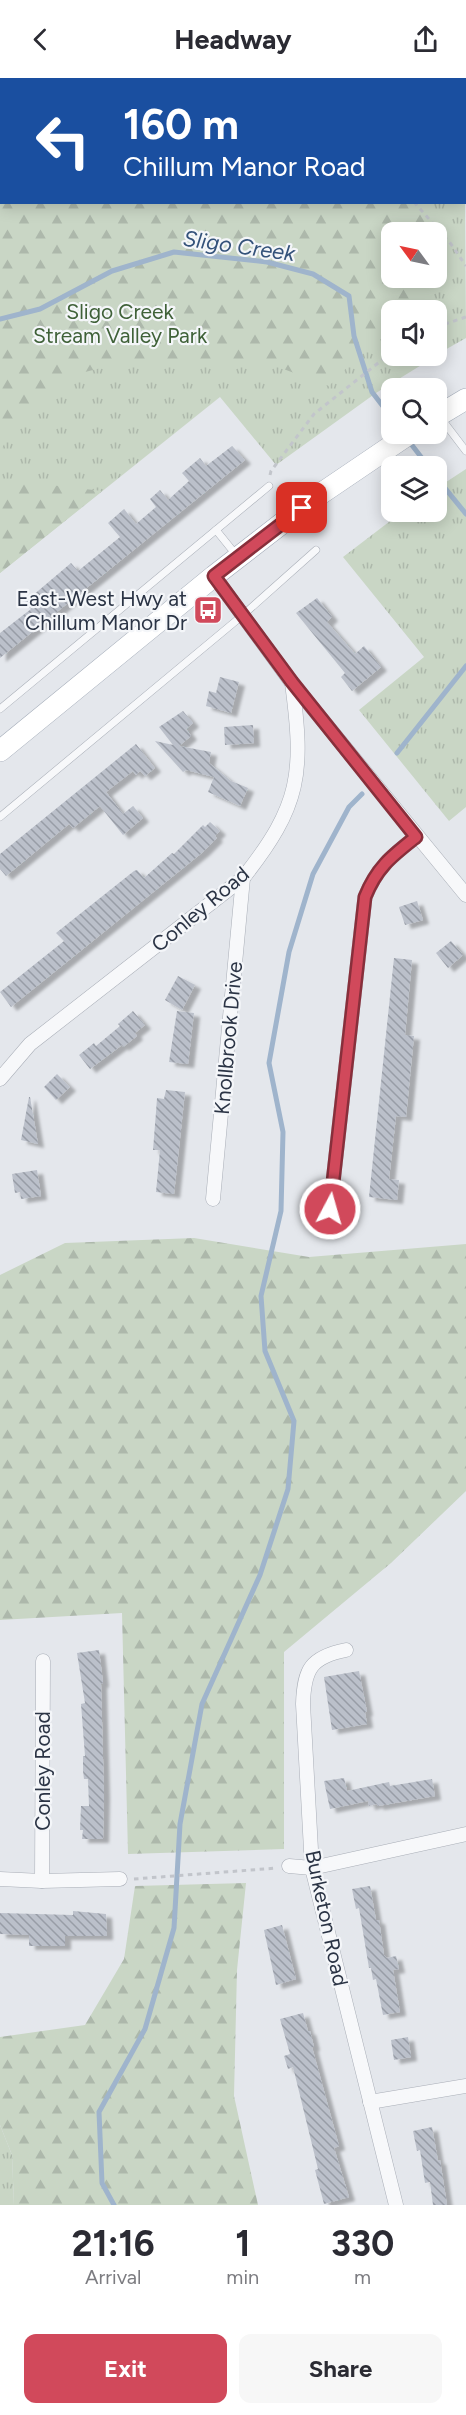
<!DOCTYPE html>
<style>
body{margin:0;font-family:Figtree,sans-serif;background:#f7f7f7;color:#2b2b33;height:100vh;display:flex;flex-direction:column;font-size:22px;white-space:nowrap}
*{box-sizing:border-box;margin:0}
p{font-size:20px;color:#7c7c81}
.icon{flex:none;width:33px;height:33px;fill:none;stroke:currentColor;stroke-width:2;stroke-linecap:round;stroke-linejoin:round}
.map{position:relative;height:2127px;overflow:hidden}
.details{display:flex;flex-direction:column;background:#fff;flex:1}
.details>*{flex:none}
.guide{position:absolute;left:0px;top:0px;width:466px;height:126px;box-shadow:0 3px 15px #0003;background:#1a4fa0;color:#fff;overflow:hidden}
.needle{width:39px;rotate:303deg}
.buttons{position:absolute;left:381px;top:144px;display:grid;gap:12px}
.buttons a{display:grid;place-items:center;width:66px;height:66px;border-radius:12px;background:#fff;box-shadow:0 3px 15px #0003;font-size:30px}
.pin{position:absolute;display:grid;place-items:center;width:51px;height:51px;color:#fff;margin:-26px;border-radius:12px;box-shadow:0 3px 9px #0006}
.me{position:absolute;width:66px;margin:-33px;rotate:6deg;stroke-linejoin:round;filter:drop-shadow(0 0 4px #0008)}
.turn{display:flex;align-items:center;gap:21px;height:126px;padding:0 24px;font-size:27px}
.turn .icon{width:78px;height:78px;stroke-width:2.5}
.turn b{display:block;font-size:42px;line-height:51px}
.eta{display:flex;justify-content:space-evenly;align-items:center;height:102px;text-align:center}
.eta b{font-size:36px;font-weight:700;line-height:42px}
.primary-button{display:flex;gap:12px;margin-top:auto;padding:12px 24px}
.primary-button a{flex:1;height:69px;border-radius:12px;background:#d1495b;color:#fff;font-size:24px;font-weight:700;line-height:69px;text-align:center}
.primary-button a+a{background:#f7f7f7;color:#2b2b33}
header{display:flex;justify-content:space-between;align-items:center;height:78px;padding:0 24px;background:#fff;font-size:27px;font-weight:700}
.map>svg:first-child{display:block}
.grass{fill:url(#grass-tufts);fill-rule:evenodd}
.forest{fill:url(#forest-firs)}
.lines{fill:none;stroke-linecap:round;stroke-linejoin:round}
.stream{stroke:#9fb4cc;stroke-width:5}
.building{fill:url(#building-back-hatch);filter:url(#shadow)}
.lane-casing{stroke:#a9aeb7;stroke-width:8}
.street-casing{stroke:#a9aeb7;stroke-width:15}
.primary-casing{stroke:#a3abb8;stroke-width:22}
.path{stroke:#c2c5cb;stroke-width:3;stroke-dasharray:4.5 4.5;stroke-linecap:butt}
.lane{stroke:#f7f8fa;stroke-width:7}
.street{stroke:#f7f8fa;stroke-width:14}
.primary{stroke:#fff;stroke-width:21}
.route-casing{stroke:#882f3b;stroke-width:15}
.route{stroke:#d1495b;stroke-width:10}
.labels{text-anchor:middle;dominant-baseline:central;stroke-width:4.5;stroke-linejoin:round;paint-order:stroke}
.park-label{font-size:21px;fill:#3f6138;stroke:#f4f6f9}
.poi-label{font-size:21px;fill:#2b3445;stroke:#f4f6f9;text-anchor:end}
.street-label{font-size:21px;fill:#2b3445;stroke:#f4f6f9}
.water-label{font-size:22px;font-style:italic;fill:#34527a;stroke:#f4f6f9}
</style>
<header><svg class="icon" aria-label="back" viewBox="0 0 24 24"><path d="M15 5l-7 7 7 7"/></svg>Headway<svg class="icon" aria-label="share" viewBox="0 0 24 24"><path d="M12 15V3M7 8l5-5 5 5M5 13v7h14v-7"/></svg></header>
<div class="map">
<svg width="466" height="2127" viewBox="0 0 466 2127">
<defs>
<pattern id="grass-tufts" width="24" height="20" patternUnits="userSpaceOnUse" patternTransform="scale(1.5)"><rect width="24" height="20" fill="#c9d6c5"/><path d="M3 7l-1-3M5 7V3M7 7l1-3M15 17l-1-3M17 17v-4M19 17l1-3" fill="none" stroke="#adb8ab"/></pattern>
<pattern id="forest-firs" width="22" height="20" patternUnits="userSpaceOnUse" patternTransform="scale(1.5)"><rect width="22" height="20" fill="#c9d6c5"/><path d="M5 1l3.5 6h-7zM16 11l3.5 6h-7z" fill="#adb8ab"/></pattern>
<pattern id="building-back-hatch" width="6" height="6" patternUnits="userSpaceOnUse" patternTransform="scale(1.5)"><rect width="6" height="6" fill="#bbc0ca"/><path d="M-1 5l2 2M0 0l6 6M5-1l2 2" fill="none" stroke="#989da6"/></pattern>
<filter id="shadow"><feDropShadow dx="6" dy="4" stdDeviation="1.5" flood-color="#0004"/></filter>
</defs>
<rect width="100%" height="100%" fill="#e4e7ec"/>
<g class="grass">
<path d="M 0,46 L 2,124 L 465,125 L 466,260 L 436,277 L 436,232 L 392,232 L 392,278 L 436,278 L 376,315 L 276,387 L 220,319 L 0,495 ZM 392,154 L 436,154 L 436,200 L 392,200 Z"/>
<path d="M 466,391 L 466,729 L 449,743 L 359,632 L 424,579 L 343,479 L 402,434 L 436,434 L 437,410 Z"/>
<path d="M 0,2047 L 12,2077 L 14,2127 L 0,2127 Z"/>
</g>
<g class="forest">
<path d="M 0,77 L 2,124 L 428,125 L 435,154 L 392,154 L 392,200 L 426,200 L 406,229 L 403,232 L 392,232 L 391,244 L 329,308 L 262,283 L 137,281 L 57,301 L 6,362 L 0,375 Z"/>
<path d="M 0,401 L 102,413 L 0,495 Z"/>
<path d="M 194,1160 L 309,1179 L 466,1166 L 466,1413 L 391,1485 L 284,1574 L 284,1771 L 128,1776 L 122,1535 L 0,1542 L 0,1197 L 65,1165 Z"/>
<path d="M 246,1805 L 237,1892 L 234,2018 L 258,2127 L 14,2127 L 12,2077 L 0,2047 L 0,1959 L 85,1947 L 124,1881 L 135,1808 Z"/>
</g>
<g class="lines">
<g class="stream">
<path d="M 0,241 L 40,231 L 112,193 L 174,174 L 267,184 L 313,196 L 349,218 L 354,258 L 372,314 L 392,340"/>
<path d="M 408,362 L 428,388"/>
<path d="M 436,399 L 466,436"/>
<path d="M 397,675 L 466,588"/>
<path d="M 114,2127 L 102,2105 L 99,2034 L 145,1951 L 174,1850 L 180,1746 L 202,1626 L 260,1497 L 288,1411 L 294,1343 L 265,1273 L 261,1218 L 281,1133 L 283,1054 L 269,985 L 289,874 L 313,796 L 349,729 L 362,716"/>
</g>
</g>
<g class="building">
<path d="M 232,368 L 245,382 L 0,580 L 0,555 L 31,531 L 25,524 L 71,485 L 78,493 L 120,459 L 108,445 L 124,431 L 136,446 L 156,429 L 150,421 L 160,412 L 168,422 L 189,403 L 182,395 L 200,380 L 206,388 Z"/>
<path d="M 317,520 L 332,539 L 327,544 L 355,576 L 364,568 L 381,589 L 352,613 L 341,599 L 345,595 L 296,535 Z"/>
<path d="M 220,599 L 239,604 L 231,635 L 206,628 L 209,613 L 216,615 Z"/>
<path d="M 183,633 L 193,645 L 186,651 L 191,658 L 179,668 L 211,674 L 209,685 L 231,703 L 248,710 L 240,728 L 208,714 L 214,699 L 186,692 L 183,694 L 155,663 L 173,667 L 159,649 Z"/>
<path d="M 253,647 L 254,665 L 225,667 L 224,649 Z"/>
<path d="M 136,666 L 155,690 L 145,698 L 140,693 L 136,697 L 133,693 L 106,714 L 123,736 L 133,728 L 143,740 L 123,757 L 100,728 L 73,750 L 69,746 L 6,798 L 0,791 L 0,776 Z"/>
<path d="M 210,744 L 220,753 L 215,758 L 217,760 L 203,774 L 11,929 L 0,914 L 64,863 L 56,855 L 134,793 L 137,792 L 144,800 L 172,775 L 174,776 L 203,747 L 205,749 Z"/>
<path d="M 417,823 L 423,842 L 405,847 L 399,829 Z"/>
<path d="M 451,863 L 463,877 L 448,890 L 436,875 Z"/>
<path d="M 394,880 L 412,882 L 405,957 L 414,958 L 406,1039 L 396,1038 L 389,1101 L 399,1102 L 397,1122 L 369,1119 Z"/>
<path d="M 178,898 L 195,907 L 182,932 L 165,922 Z"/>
<path d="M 133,933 L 145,947 L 135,955 L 137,958 L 123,969 L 122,967 L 90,991 L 79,977 L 94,965 L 96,968 L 120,948 L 118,946 Z"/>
<path d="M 177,933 L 194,935 L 188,986 L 169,984 Z"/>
<path d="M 57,996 L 70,1009 L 56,1022 L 44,1009 Z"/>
<path d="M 166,1012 L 185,1014 L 174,1116 L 156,1114 L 160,1072 L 153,1072 L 156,1034 L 157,1020 L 164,1021 Z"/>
<path d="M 29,1019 L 30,1019 L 38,1066 L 21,1062 Z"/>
<path d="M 37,1092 L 41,1118 L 21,1121 L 20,1114 L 15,1115 L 12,1096 Z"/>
<path d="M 99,1572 L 103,1605 L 101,1606 L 104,1717 L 103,1761 L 82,1761 L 83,1752 L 80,1752 L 81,1728 L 89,1728 L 88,1701 L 84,1701 L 83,1693 L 83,1678 L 85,1678 L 81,1626 L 85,1625 L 77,1575 Z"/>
<path d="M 359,1593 L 367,1634 L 365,1634 L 367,1646 L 332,1652 L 324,1599 Z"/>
<path d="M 344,1700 L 347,1713 L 389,1704 L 390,1708 L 432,1701 L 435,1718 L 378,1728 L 377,1726 L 369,1728 L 368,1723 L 330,1731 L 324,1703 Z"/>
<path d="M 370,1808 L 376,1842 L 379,1842 L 384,1877 L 387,1880 L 396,1878 L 399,1891 L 393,1892 L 400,1934 L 383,1937 L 376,1901 L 373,1902 L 371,1890 L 369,1890 L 359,1830 L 356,1831 L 352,1811 Z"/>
<path d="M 73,1833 L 106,1836 L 107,1858 L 65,1858 L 65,1868 L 29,1868 L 29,1857 L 0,1856 L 0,1835 L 73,1837 Z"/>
<path d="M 282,1847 L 296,1901 L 276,1907 L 264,1852 Z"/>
<path d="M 303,1935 L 308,1953 L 310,1953 L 314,1969 L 312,1969 L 339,2068 L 334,2070 L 349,2119 L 324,2126 L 315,2092 L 318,2091 L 293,1989 L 288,1991 L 284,1978 L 290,1976 L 280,1941 Z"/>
<path d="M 408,1959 L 411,1979 L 394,1982 L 391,1962 Z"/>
<path d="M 432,2049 L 438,2083 L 440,2082 L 447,2127 L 433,2127 L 430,2104 L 425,2105 L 420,2072 L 417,2073 L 413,2053 Z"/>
</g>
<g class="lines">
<g class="lane-casing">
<g id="lane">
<path d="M 440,339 L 466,373"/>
<path d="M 216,452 L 237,478"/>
<path d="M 0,631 L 269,408"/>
<path d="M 0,739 L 243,537 L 316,472"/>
</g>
</g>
<g class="street-casing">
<g id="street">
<path d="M 214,498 L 292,605 L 466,817"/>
<path d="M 0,1001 L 30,966 L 243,800 C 301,727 304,695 292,605"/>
<path d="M 213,1121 L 243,800"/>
<path d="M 330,1131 L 365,819 C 377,789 392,778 416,759"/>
<path d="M 346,1572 C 311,1579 304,1591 303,1626 L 312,1790 L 396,2127"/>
<path d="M 289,1788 L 312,1790 L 466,1756"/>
<path d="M 0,1801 L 42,1803 L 120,1801"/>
<path d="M 42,1803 L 43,1583"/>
<path d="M 370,2024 L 466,2008"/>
</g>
</g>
<g class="primary-casing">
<g id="primary">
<path d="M 436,339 L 466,321"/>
<path d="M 0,673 L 214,498 L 316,419 L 409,356"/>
</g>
</g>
<g class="path">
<path d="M 0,106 L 2,105"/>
<path d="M 414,124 L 451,166 L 466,188"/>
<path d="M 436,249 L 466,239"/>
<path d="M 270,397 L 271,393 L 314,336 L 392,274"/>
<path d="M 134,1801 L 277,1790"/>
</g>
<use href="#lane" class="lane"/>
<use href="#street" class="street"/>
<use href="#primary" class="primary"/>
</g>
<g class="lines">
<g class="route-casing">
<path id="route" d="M 302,430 L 214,498 L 292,604 L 416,759 C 392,778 377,789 365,819 L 330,1131"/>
</g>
<use href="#route" class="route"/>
</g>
<defs>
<g id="bus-square" transform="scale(1.5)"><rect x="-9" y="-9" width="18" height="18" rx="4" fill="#d1495b" stroke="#f4f6f9"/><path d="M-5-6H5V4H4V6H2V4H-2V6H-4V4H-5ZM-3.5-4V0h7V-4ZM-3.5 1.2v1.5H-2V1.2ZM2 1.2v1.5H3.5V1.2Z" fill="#fff"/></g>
</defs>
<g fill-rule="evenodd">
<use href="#bus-square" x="208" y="532"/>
</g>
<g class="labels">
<g class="park-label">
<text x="120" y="233">Sligo Creek<tspan x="120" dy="24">Stream Valley Park</tspan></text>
</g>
<g class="poi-label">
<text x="187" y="520">East-West Hwy at<tspan x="187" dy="24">Chillum Manor Dr</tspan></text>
</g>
<g class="street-label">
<text transform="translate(200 831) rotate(-40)">Conley Road</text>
<text transform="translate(228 960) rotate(-85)">Knollbrook Drive</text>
<text transform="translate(42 1693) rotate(-90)">Conley Road</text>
<text transform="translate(327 1840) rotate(78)">Burketon Road</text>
</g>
<g class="water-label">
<text transform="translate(239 168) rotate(8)">Sligo Creek</text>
</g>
</g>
</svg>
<div class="buttons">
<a><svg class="needle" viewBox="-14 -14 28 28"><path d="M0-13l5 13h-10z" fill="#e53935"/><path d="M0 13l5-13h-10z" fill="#7c7c81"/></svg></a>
<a><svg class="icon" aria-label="sound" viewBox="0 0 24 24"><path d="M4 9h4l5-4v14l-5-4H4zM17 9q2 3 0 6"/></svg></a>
<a><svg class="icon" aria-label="search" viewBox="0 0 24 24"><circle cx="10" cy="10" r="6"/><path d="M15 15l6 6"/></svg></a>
<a><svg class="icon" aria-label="layers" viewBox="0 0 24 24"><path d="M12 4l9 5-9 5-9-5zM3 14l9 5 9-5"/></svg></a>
</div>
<div class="pin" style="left:302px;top:430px;background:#d93025"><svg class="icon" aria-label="arrive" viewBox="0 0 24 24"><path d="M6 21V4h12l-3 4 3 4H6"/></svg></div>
<svg class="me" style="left:330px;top:1131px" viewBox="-20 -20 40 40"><circle r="17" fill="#d1495b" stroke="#fff" stroke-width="3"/><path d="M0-11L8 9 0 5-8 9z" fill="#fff"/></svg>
<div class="guide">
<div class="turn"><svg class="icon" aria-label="left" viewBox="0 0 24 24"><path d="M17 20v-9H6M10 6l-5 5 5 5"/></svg><div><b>160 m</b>Chillum Manor Road</div></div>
</div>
</div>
<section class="details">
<div class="eta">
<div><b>21:16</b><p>Arrival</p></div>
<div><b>1</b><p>min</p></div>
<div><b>330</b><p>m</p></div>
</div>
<div class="primary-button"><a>Exit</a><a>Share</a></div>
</section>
